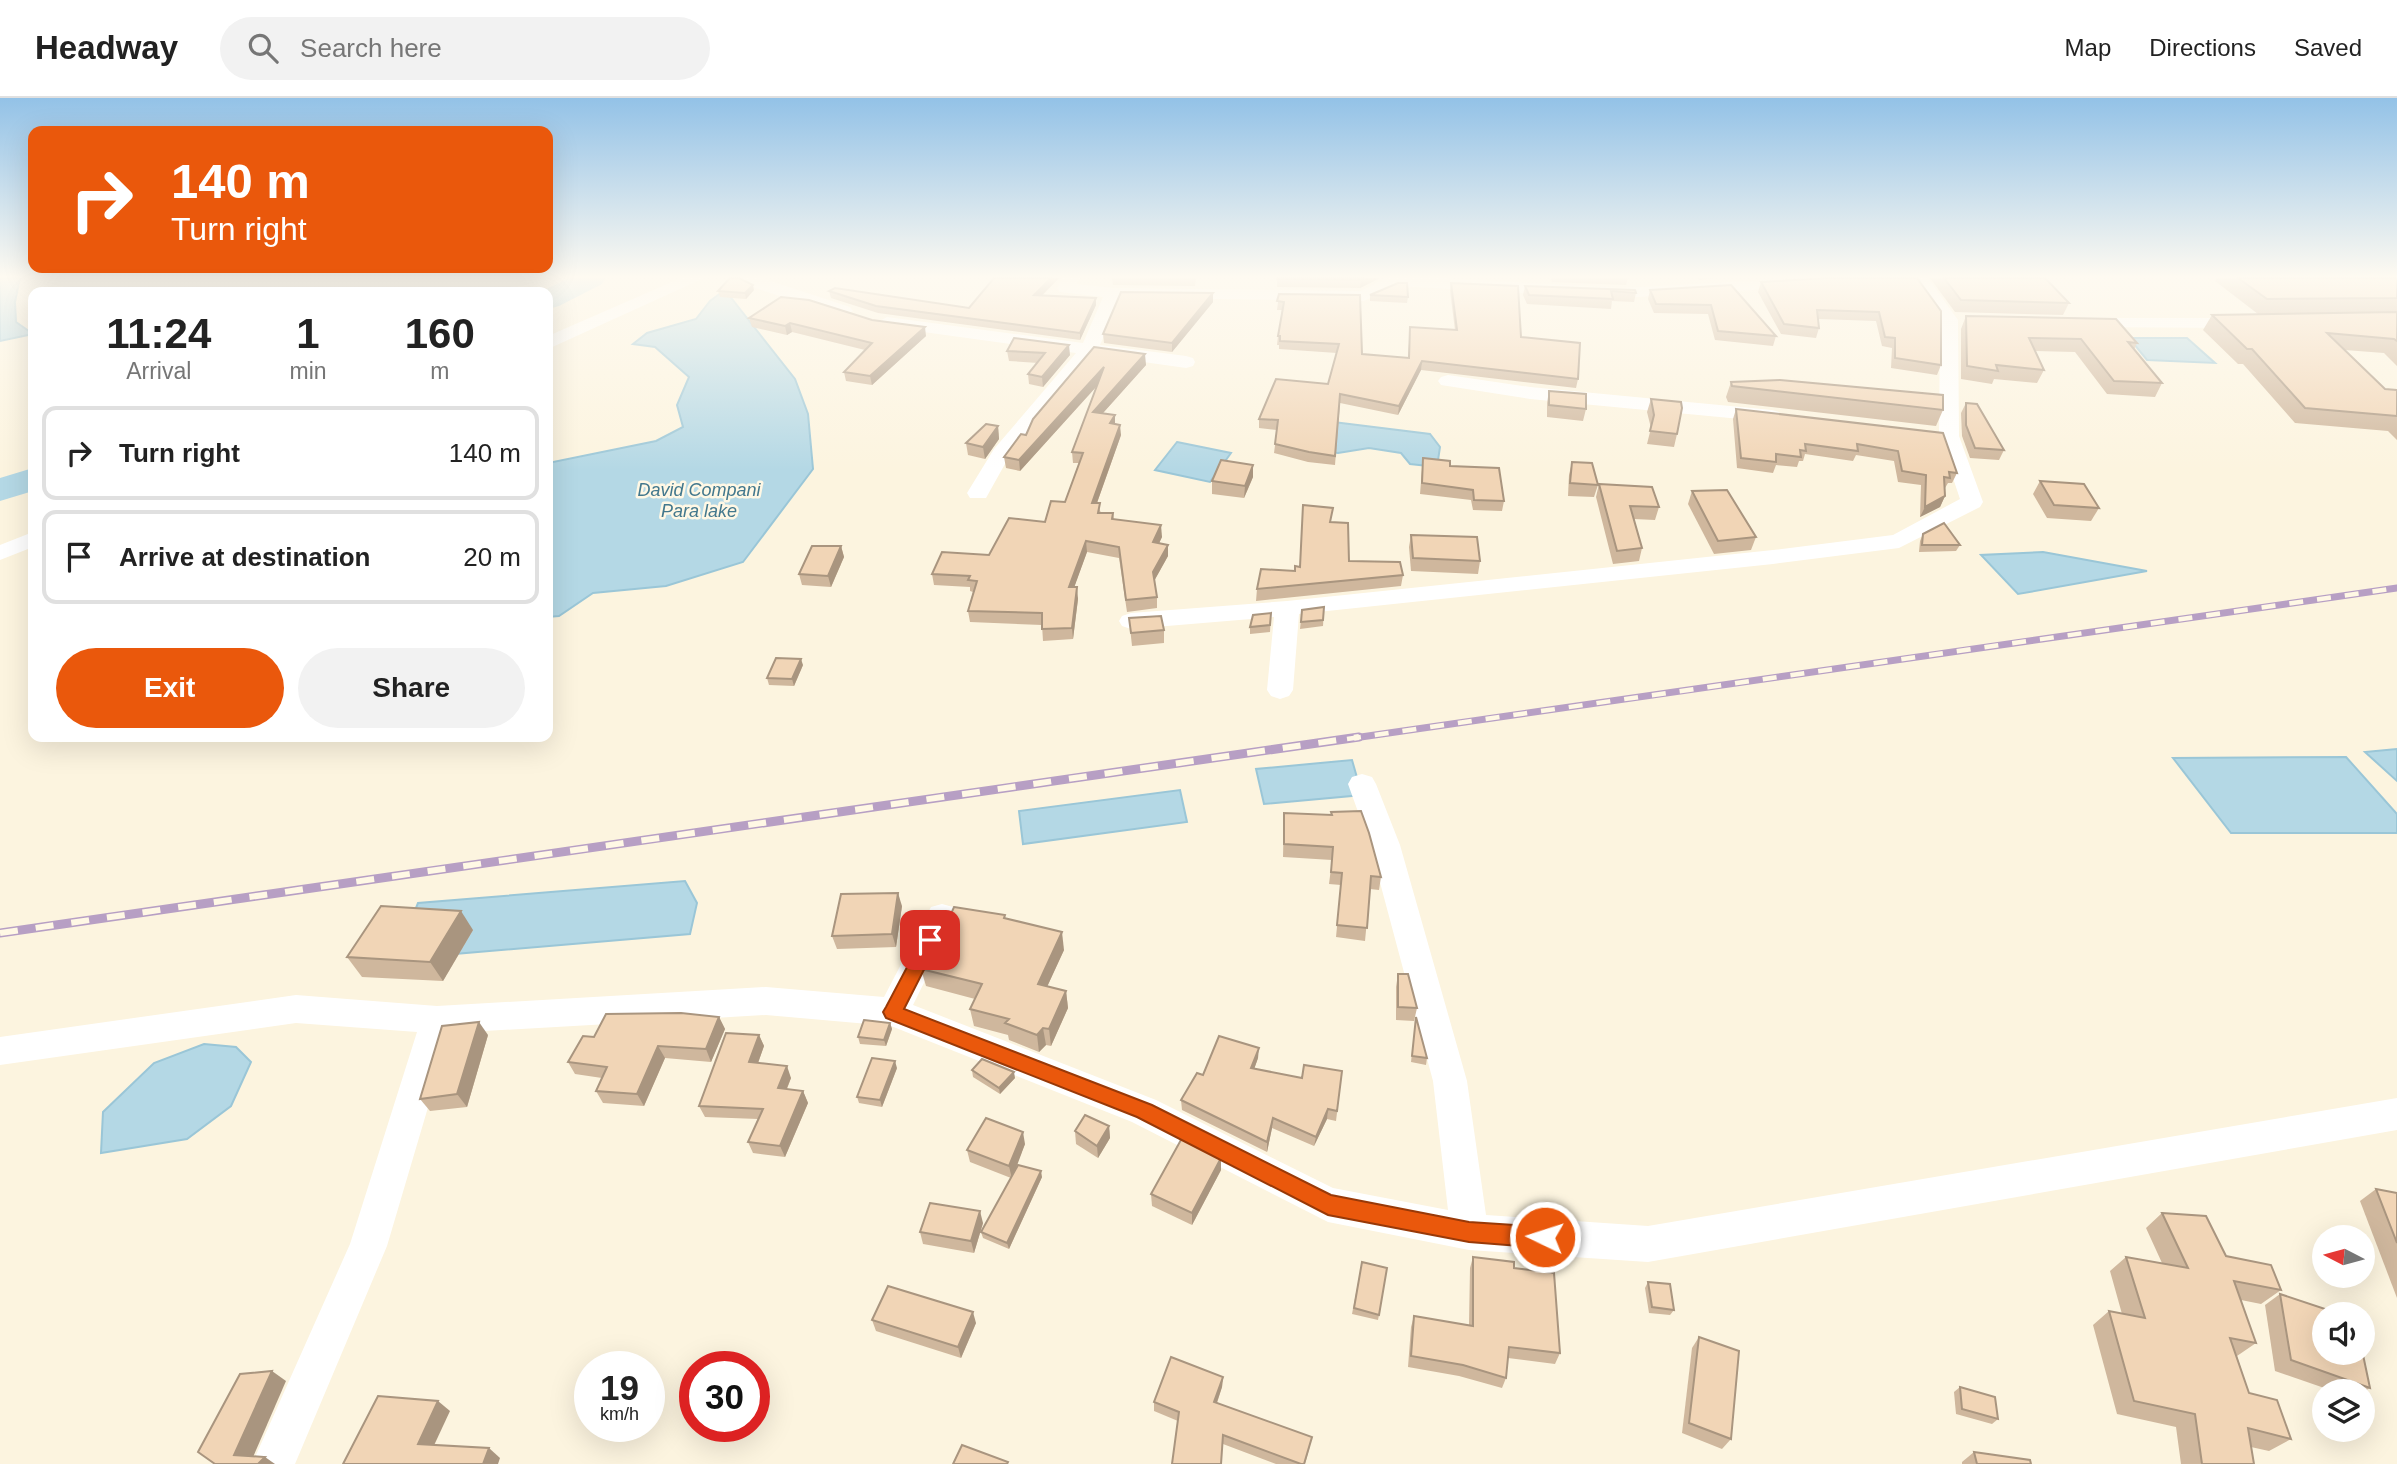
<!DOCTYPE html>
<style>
body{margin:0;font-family:Helvetica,sans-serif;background:#f2f2f2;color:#222;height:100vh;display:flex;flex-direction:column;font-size:26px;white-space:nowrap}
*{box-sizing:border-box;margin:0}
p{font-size:23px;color:#767676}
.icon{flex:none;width:38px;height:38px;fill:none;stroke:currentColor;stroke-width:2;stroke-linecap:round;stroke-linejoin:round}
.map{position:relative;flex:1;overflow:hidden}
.panel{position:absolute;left:28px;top:189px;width:525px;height:455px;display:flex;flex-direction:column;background:#fff;border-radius:14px;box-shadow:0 7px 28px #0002}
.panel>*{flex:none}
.banner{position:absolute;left:28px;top:28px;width:525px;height:147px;border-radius:14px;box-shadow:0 7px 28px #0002;background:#ea580c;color:#fff;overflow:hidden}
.needle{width:46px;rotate:276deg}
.fabs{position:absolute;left:2312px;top:1127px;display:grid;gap:14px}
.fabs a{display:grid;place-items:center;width:63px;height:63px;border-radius:50%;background:#fff;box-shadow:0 7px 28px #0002;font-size:35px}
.speed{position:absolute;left:574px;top:1253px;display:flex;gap:14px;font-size:35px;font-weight:700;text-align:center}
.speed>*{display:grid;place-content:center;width:91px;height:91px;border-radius:50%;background:#fff;box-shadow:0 7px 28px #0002;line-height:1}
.speed small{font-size:18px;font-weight:400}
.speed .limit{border:10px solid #d22;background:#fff;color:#111}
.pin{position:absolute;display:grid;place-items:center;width:60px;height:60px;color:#fff;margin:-30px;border-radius:14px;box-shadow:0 4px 10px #0006}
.me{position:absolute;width:77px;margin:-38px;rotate:274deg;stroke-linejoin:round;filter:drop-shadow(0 0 5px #0008)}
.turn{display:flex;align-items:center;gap:24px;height:147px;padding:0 28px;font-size:32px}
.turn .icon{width:91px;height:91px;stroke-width:2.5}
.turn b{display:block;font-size:49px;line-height:60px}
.eta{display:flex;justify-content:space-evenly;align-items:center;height:119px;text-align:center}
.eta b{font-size:42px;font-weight:600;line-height:49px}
.button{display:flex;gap:14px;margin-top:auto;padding:14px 28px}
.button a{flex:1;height:80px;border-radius:42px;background:#ea580c;color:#fff;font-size:28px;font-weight:600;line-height:80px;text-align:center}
.button a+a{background:#f2f2f2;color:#222}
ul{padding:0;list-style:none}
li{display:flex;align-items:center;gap:21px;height:94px;margin:0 14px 10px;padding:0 14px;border:4px solid #e0e0e0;border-radius:14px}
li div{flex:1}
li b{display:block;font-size:26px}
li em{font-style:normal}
header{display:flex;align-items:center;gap:42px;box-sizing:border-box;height:98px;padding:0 35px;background:#fff;border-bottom:2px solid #e0e0e0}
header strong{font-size:33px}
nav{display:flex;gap:38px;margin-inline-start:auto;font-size:24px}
.search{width:490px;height:63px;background:#f2f2f2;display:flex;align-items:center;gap:18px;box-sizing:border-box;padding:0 24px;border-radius:38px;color:#767676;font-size:26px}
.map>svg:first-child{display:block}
.water{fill:#b4d8e5;stroke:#9ac6d7;stroke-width:2}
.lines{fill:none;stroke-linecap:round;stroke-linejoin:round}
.river{fill:#b4d8e5;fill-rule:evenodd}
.minor{fill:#fff;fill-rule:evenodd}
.rail-far1-casing{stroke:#b79fc4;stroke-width:7}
.rail-casing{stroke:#b79fc4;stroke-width:9}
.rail-far1{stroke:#fff8e5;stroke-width:4.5;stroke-dasharray:14;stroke-linecap:butt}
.rail{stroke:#fff8e5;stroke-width:6;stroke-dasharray:18;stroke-linecap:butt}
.wall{fill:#cfb79d}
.shaded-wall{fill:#a9957f}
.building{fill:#f1d5b6;stroke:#a9957f;stroke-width:2}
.route{fill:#ea580c;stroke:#983908;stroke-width:2}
.labels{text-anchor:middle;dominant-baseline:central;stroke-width:5;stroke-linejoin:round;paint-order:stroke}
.far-water-label{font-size:18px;font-style:italic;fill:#43788d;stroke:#fff8e5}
</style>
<header>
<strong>Headway</strong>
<div class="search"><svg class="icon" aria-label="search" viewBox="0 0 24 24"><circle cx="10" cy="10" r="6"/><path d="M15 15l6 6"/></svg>Search here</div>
<nav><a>Map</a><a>Directions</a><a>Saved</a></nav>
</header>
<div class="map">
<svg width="2397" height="1366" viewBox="0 0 2397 1366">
<rect width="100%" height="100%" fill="#fcf4df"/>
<g class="water">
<path d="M 0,180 L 20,180 L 15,204 L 16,224 L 33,236 L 0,243 Z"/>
<path d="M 725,192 L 795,281 L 808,316 L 813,371 L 743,464 L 666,488 L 593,495 L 559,518 L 548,519 L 548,365 L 656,343 L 683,329 L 677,307 L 689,279 L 655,249 L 633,246 L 647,235 L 696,221 L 710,203 Z"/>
<path d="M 2129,240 L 2187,240 L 2215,265 L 2147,262 Z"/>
<path d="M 1309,321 L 1430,336 L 1440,349 L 1437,369 L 1410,366 L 1401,355 L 1369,350 L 1338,355 L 1298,349 Z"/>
<path d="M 1177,344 L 1231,355 L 1210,384 L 1155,372 Z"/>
<path d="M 2043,454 L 2147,473 L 2018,496 L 1981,457 Z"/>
<path d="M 2397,651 L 2397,683 L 2365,654 Z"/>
<path d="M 2346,659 L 2397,716 L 2397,735 L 2231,735 L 2173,660 Z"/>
<path d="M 1352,662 L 1362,697 L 1264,706 L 1256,671 Z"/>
<path d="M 1180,692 L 1187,724 L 1023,746 L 1019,713 Z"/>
<path d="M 685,783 L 697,805 L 690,836 L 395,861 L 418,805 Z"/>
<path d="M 204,946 L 236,949 L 251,964 L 231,1008 L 187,1041 L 101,1055 L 103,1014 L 154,965 Z"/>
</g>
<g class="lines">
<g class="river">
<path d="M 569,180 L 606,180 L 602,186 L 559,208 L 548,211 L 548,194 L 540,194 Z"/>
<path d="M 33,370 L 33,393 L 0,403 L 0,380 Z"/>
</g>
<g class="minor">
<path d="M 681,180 L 704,180 L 548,251 L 548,238 Z"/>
<path d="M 735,180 L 761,180 L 850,209 L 853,213 L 844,218 L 838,217 L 737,184 Z"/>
<path d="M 1063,180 L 1080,180 L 1077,186 L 1114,190 L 1361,193 L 1386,180 L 1441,180 L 1621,190 L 1805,180 L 1808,184 L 1799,189 L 1621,200 L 1397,188 L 1364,203 L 1120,200 L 1100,247 L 1186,258 L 1193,260 L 1195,264 L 1193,268 L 1186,270 L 1094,257 L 1010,357 L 986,400 L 970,400 L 967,395 L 994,351 L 1076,255 L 887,229 L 878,224 L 887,219 L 1083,245 L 1103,199 L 1060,194 L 1057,190 Z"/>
<path d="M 1847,180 L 1928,180 L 1958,222 L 1959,338 L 1983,404 L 1980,409 L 1899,450 L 1773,466 L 1299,516 L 1293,592 L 1289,598 L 1280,601 L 1271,598 L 1267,592 L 1274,519 L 1131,531 L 1122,528 L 1119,523 L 1122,518 L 1131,515 L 1287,503 L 1773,452 L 1893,437 L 1960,401 L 1939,338 L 1940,222 L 1915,187 L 1855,185 Z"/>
<path d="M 2081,220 L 2244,220 L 2253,225 L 2244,230 L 2075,229 L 2072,225 Z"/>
<path d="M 1448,277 L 1530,289 L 1772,312 L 1779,314 L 1782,318 L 1779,322 L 1772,324 L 1530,301 L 1441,287 L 1438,283 L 1441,279 Z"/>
<path d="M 33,434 L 33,449 L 0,462 L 0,447 Z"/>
<path d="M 1362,676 L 1372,679 L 1376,686 L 1400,747 L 1467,983 L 1486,1117 L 1648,1128 L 2397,1000 L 2397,1032 L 1648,1164 L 1469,1152 L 1328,1124 L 1132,1024 L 891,928 L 766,917 L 450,935 L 387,1148 L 295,1366 L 252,1366 L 350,1146 L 417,934 L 296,925 L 0,967 L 0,939 L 296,897 L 437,908 L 766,889 L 884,899 L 931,809 L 942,806 L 953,809 L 957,818 L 913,907 L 1156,1002 L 1333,1090 L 1448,1112 L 1433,983 L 1370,747 L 1348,686 L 1352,679 Z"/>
</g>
<g class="rail-far1-casing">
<path id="rail-far1" d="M 1347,641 L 2397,490"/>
</g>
<g class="rail-casing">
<path id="rail" d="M 0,835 L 1359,639"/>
</g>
<use href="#rail-far1" class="rail-far1"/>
<use href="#rail" class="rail"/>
</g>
<g class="wall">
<path d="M 994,180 L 1059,180 L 1042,198 L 1096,200 L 1096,207 L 1080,242 L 878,215 L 831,200 L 829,193 L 969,210 Z"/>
<path d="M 1112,180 L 1196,180 L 1195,188 L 1113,187 Z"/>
<path d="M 1277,180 L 1380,180 L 1360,190 L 1277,189 Z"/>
<path d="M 1551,180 L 1628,180 L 1626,187 L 1552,184 Z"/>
<path d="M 1698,180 L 1716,180 L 1699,182 Z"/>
<path d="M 1917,180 L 1941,267 L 1937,277 L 1891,270 L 1892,250 L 1882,248 L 1876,223 L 1818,221 L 1819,230 L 1816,240 L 1781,236 L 1758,194 L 1761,184 Z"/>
<path d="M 1930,180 L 2045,180 L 2069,205 L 2063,217 L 1955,214 Z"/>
<path d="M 2217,180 L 2397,180 L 2397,214 L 2258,216 L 2215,183 Z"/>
<path d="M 1451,185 L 1578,281 L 1576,290 L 1421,272 L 1398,317 L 1340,305 L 1335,367 L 1308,364 L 1274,355 L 1277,332 L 1259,330 L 1259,321 L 1328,286 L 1337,255 L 1279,251 L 1279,247 L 1277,247 L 1278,238 L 1282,212 L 1277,212 L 1279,196 L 1362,256 L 1408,260 L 1410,229 L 1455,232 L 1450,193 Z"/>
<path d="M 1731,187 L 1776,238 L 1773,248 L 1715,242 L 1708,216 L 1654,215 L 1648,201 L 1650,192 Z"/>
<path d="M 1525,188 L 1636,195 L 1634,204 L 1612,203 L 1611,211 L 1527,206 L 1523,197 Z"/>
<path d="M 754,192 L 746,201 L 720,199 L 718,193 Z"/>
<path d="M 1213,195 L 1213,204 L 1172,254 L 1104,245 L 1103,236 Z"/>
<path d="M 1370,197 L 1408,199 L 1407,205 L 1370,203 Z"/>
<path d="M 2397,214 L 2397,268 L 2384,255 L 2345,252 L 2385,291 L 2397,292 L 2397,342 L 2388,333 L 2295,325 L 2243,266 L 2238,266 L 2203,232 L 2212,217 Z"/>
<path d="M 1966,218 L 2137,245 L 2134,252 L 2162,285 L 2155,299 L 2107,296 L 2075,254 L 2035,253 L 2044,272 L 2037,285 L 1994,281 L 1992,286 L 1961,281 L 1961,231 Z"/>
<path d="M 749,220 L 872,222 L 926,238 L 872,287 L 846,283 L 844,274 L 865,252 L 792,234 L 787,237 L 752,229 Z"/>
<path d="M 1094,249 L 1146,267 L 1103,315 L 1115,326 L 1121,337 L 1097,405 L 1101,415 L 1113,415 L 1114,421 L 1162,439 L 1159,445 L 1168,447 L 1168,458 L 1154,483 L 1157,499 L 1157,510 L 1127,514 L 1119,460 L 1087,454 L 1074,489 L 1078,501 L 1073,541 L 1043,543 L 1042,527 L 970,524 L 968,513 L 973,494 L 970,493 L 970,489 L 934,487 L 932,476 L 989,457 L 1045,424 L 1065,404 L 1079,365 L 1073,365 L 1072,354 L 1097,288 L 1020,373 L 1006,370 L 1004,359 L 1026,337 Z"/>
<path d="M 1007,253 L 1070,257 L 1043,289 L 1029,286 L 1028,276 L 1038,265 L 1009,263 Z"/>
<path d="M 1731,284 L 1943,312 L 1936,328 L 1728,304 L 1726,299 Z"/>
<path d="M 1549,293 L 1586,311 L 1583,323 L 1547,319 L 1547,305 Z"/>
<path d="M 1651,301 L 1677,336 L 1674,349 L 1647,346 L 1651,330 L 1647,314 Z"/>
<path d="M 1966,305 L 2004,352 L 1999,362 L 1970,360 L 1962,338 L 1961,315 Z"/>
<path d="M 1736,311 L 1943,335 L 1957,375 L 1952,385 L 1948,385 L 1945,390 L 1944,390 L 1945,398 L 1940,409 L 1920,419 L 1921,387 L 1898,384 L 1894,363 L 1856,357 L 1853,363 L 1805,356 L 1803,363 L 1799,363 L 1797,369 L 1776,367 L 1773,375 L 1737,370 L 1733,321 Z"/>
<path d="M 998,328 L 999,341 L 985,361 L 968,357 L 966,345 Z"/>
<path d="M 1423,360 L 1450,368 L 1504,403 L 1502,413 L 1473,412 L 1471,402 L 1420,396 Z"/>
<path d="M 1572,364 L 1598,387 L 1594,399 L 1568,398 L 1569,377 Z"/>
<path d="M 1253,379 L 1244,400 L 1212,396 L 1212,383 Z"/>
<path d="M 2040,383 L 2099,410 L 2091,423 L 2047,420 L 2033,396 Z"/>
<path d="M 1599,386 L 1659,409 L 1655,422 L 1634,421 L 1642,450 L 1639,463 L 1613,466 L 1596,399 Z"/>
<path d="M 1692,393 L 1756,439 L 1751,452 L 1714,456 L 1688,406 Z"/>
<path d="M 1332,424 L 1349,463 L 1403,477 L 1401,488 L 1256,503 L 1257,491 L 1295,473 L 1300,469 Z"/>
<path d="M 1923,436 L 1960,447 L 1956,453 L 1919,454 L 1920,443 Z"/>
<path d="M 1411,437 L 1480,463 L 1478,476 L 1411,473 L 1409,449 Z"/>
<path d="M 841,448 L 844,459 L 831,489 L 802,487 L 799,476 Z"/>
<path d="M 1324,509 L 1323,528 L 1300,531 L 1302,512 Z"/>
<path d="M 1271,515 L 1270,534 L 1250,536 L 1250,529 Z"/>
<path d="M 1129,520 L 1164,532 L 1164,545 L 1132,548 Z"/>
<path d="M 803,567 L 794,588 L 769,587 L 767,580 Z"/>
<path d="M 151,639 L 171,639 L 166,642 Z"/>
<path d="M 1331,714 L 1381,779 L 1379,792 L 1370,791 L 1365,843 L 1336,839 L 1341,787 L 1329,786 L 1332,762 L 1283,759 L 1284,715 L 1331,717 Z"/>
<path d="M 902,808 L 896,849 L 837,851 L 832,838 Z"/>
<path d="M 1005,820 L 1064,852 L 1047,889 L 1066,893 L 1068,910 L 1051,948 L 1046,947 L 1039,954 L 1009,942 L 1008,937 L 974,928 L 970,911 L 975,901 L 926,888 L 921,871 Z"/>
<path d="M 473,832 L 443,883 L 362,879 L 347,859 Z"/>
<path d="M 1398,876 L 1417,910 L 1414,923 L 1396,922 L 1396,889 Z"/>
<path d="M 719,919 L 725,931 L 711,964 L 665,960 L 644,1008 L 603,1005 L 596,993 L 602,980 L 575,976 L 568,964 L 594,939 Z"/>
<path d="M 1416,919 L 1427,960 L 1426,967 L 1411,964 Z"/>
<path d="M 890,925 L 892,931 L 886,948 L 860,946 L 858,939 Z"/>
<path d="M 488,937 L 467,1009 L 430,1013 L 420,1001 Z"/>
<path d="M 759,937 L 764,948 L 758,965 L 791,980 L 787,991 L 803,993 L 808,1005 L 785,1059 L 753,1055 L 748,1044 L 758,1021 L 705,1019 L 699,1008 Z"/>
<path d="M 1258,960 L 1254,971 L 1302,980 L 1342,973 L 1336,1023 L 1327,1021 L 1314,1048 L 1272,1030 L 1267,1054 L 1182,1012 L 1181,1002 L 1203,977 Z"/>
<path d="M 897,970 L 882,1009 L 859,1005 L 857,999 Z"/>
<path d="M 972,972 L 1015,980 L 1000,996 L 973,979 Z"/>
<path d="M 1109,1028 L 1110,1040 L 1098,1060 L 1076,1046 L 1075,1033 Z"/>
<path d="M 1025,1046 L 1014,1073 L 1042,1079 L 1009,1151 L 983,1140 L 981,1134 L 1011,1080 L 970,1064 L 967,1052 Z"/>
<path d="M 1221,1072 L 1192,1127 L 1152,1108 L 1151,1096 Z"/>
<path d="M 2376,1091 L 2397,1095 L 2397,1200 L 2360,1103 Z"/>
<path d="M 2162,1115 L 2226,1158 L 2281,1192 L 2261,1206 L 2241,1202 L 2256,1245 L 2237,1258 L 2249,1295 L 2291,1341 L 2269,1353 L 2251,1349 L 2254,1366 L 2181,1366 L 2176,1329 L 2117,1316 L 2093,1227 L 2109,1213 L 2122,1216 L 2110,1173 L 2126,1159 L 2162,1165 L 2146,1130 Z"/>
<path d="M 983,1125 L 974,1155 L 923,1146 L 920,1134 Z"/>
<path d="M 1473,1159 L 1514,1170 L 1560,1255 L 1555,1266 L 1508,1260 L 1506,1280 L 1502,1290 L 1459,1278 L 1408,1269 L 1411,1229 L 1414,1218 L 1469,1227 L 1470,1170 Z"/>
<path d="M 1362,1164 L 1379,1217 L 1378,1222 L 1352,1216 Z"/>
<path d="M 1648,1184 L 1674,1212 L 1670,1217 L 1649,1215 L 1645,1190 Z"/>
<path d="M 2280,1196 L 2370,1290 L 2362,1294 L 2333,1293 L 2275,1273 L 2265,1207 Z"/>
<path d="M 872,1222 L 976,1225 L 961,1260 L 876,1233 Z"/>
<path d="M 1699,1239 L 1731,1341 L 1722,1351 L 1682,1335 L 1692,1250 Z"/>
<path d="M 1223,1279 L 1222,1289 L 1217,1305 L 1310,1348 L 1305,1366 L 1276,1366 L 1223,1346 L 1178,1323 L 1154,1313 L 1154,1304 Z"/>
<path d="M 1960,1289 L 1998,1321 L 1992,1326 L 1956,1316 L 1954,1294 Z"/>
<path d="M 1974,1354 L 2031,1366 L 1962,1366 L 1962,1364 Z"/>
</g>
<g class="shaded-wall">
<path d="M 1051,180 L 1059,180 L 1035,204 L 1034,197 Z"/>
<path d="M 1365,180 L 1380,180 L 1360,190 L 1361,182 Z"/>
<path d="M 753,187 L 754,192 L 746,201 L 745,195 Z"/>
<path d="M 1213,195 L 1213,204 L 1172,254 L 1172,245 Z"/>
<path d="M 1096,200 L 1096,207 L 1080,242 L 1080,235 Z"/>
<path d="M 790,225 L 792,234 L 787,237 L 785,228 Z"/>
<path d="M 925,229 L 926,238 L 872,287 L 870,278 Z"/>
<path d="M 1069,247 L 1070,257 L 1043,289 L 1042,279 Z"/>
<path d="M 1145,256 L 1146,267 L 1094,325 L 1093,314 Z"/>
<path d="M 1422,263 L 1421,272 L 1398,317 L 1399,308 Z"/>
<path d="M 1104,269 L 1105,279 L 1020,373 L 1019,362 Z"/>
<path d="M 1115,317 L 1115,328 L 1110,325 Z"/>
<path d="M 1120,327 L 1121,337 L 1093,416 L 1092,405 Z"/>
<path d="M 998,328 L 999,341 L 985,361 L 983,349 Z"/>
<path d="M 1253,367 L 1253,379 L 1244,400 L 1245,388 Z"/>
<path d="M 1945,398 L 1940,409 L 1920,419 L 1925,409 Z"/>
<path d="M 1161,427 L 1162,439 L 1154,456 L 1153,444 Z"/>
<path d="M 1086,443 L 1087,454 L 1070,501 L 1069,489 Z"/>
<path d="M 1168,447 L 1168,458 L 1153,485 L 1153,474 Z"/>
<path d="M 841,448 L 844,459 L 831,489 L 828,478 Z"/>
<path d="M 1077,489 L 1078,501 L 1073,541 L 1072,530 Z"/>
<path d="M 801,561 L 803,567 L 794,588 L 792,581 Z"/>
<path d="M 898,795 L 902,808 L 896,849 L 892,836 Z"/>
<path d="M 461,813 L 473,832 L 443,883 L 430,864 Z"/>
<path d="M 1062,834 L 1064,852 L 1040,904 L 1038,886 Z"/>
<path d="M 1066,893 L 1068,910 L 1051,948 L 1049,931 Z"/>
<path d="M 719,919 L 725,931 L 711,964 L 706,951 Z"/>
<path d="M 479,924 L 488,937 L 467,1009 L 457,996 Z"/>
<path d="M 890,925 L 892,931 L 886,948 L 884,942 Z"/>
<path d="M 1043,930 L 1046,947 L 1039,954 L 1037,937 Z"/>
<path d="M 759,937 L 764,948 L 754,976 L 749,964 Z"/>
<path d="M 658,948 L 665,960 L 644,1008 L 637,996 Z"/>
<path d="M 1259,950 L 1258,960 L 1251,980 L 1251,970 Z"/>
<path d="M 895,963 L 897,970 L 882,1009 L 880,1002 Z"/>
<path d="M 787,968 L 791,980 L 782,1002 L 778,990 Z"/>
<path d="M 1014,974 L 1015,980 L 1000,996 L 999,990 Z"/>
<path d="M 803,993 L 808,1005 L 785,1059 L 780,1048 Z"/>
<path d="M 1328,1011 L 1327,1021 L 1314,1048 L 1316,1039 Z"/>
<path d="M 1273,1020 L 1272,1030 L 1267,1054 L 1267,1044 Z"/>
<path d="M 1109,1028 L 1110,1040 L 1098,1060 L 1097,1048 Z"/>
<path d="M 1023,1034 L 1025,1046 L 1012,1081 L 1009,1068 Z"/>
<path d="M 1221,1060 L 1221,1072 L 1192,1127 L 1192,1115 Z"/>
<path d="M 1041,1073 L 1042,1079 L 1009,1151 L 1007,1145 Z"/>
<path d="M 980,1113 L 983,1125 L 974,1155 L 971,1143 Z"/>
<path d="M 973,1214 L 976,1225 L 961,1260 L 958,1249 Z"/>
<path d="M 272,1273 L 286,1283 L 250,1366 L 234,1357 Z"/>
<path d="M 1223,1279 L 1222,1289 L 1214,1313 L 1214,1304 Z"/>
<path d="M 438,1303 L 450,1313 L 430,1356 L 418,1346 Z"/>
<path d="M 489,1350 L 500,1360 L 498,1366 L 483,1366 Z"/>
<path d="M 265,1359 L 275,1366 L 258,1366 Z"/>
</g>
<g class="building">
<path d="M 730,180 L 739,180 L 753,187 L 745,195 L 718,193 Z"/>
<path d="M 994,180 L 1051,180 L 1034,197 L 1096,200 L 1080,235 L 876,208 L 829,193 L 835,190 L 969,210 Z"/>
<path d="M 1277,180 L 1365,180 L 1361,182 L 1277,181 Z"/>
<path d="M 1826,180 L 1917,180 L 1941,213 L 1941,267 L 1895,260 L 1895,240 L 1885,239 L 1879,214 L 1817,212 L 1819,230 L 1784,226 L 1761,184 Z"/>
<path d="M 1944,180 L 2045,180 L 2069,205 L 1961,202 Z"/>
<path d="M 2238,180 L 2397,180 L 2397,200 L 2267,201 Z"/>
<path d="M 1398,185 L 1407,185 L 1408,199 L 1370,197 Z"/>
<path d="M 1451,185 L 1518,188 L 1521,239 L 1580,245 L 1578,281 L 1422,263 L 1399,308 L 1340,296 L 1335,358 L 1309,354 L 1275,346 L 1278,322 L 1259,321 L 1276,281 L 1328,286 L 1339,246 L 1280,243 L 1280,238 L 1278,238 L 1284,204 L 1277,203 L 1279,196 L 1360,197 L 1362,256 L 1409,260 L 1410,229 L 1457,232 Z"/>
<path d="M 1731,187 L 1776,238 L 1718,233 L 1711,207 L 1656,206 L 1650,192 Z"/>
<path d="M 1525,188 L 1635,192 L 1636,195 L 1611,193 L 1613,201 L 1529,197 Z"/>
<path d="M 1121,194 L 1213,195 L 1172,245 L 1103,236 Z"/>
<path d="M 781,199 L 809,202 L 872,222 L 925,229 L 870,278 L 844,274 L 872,245 L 790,225 L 785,228 L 749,220 Z"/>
<path d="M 2397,214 L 2397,243 L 2394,241 L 2327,235 L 2385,291 L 2397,292 L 2397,318 L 2305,310 L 2252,251 L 2247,251 L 2212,217 Z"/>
<path d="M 1966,218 L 2116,221 L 2137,245 L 2128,244 L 2162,285 L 2114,283 L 2081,241 L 2029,240 L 2044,272 L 1996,267 L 1998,273 L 1967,268 Z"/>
<path d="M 1014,240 L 1069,247 L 1042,279 L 1028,276 L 1045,255 L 1007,253 Z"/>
<path d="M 1094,249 L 1145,256 L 1093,314 L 1115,317 L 1110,325 L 1120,327 L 1092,405 L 1100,405 L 1098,415 L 1113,415 L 1112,421 L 1161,427 L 1153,444 L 1168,447 L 1153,474 L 1157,499 L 1126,502 L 1119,449 L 1086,443 L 1069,489 L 1077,489 L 1072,530 L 1042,531 L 1042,515 L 968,513 L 977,483 L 968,482 L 970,478 L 932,476 L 942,454 L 989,457 L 1009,420 L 1045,424 L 1051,403 L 1065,404 L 1083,355 L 1072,354 L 1104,269 L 1019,362 L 1004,359 L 1021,336 L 1026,337 L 1033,321 Z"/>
<path d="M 1780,282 L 1943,297 L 1943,312 L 1732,288 L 1731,284 Z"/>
<path d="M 1549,293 L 1586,296 L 1586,311 L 1549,307 Z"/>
<path d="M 1651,301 L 1681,304 L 1682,310 L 1677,336 L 1650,333 L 1654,317 Z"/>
<path d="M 1966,305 L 1977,306 L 2004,352 L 1975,350 L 1966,327 Z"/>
<path d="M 1736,311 L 1943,335 L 1957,375 L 1949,374 L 1950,380 L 1944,379 L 1945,398 L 1925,409 L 1926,377 L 1902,373 L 1898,353 L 1857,346 L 1858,353 L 1805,346 L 1806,353 L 1800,352 L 1801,359 L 1776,356 L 1776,364 L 1741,360 Z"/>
<path d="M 986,326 L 998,328 L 983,349 L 966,345 Z"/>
<path d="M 1423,360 L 1450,363 L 1450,368 L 1499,370 L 1504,403 L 1474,402 L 1473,392 L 1422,385 Z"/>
<path d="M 1221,362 L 1253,367 L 1245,388 L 1212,383 Z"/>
<path d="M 1572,364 L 1592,365 L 1598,387 L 1570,385 Z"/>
<path d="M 2040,383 L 2084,386 L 2099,410 L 2054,407 Z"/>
<path d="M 1599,386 L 1652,389 L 1659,409 L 1630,408 L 1642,450 L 1617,453 Z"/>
<path d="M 1727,392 L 1756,439 L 1718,443 L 1692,393 Z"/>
<path d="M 1303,407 L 1333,410 L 1330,424 L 1348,425 L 1349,463 L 1400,464 L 1403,477 L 1257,491 L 1261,471 L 1295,473 L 1295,468 L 1300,469 Z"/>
<path d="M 1944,425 L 1960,447 L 1922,447 L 1923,436 Z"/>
<path d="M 1411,437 L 1477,439 L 1480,463 L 1413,460 Z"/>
<path d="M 812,448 L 841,448 L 828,478 L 799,476 Z"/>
<path d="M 1324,509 L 1323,522 L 1301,524 L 1302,512 Z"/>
<path d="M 1271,515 L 1270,527 L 1250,529 L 1253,517 Z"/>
<path d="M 1161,518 L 1164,532 L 1131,535 L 1129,520 Z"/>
<path d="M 776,560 L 801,561 L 792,581 L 767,580 Z"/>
<path d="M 1361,713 L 1369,735 L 1381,779 L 1371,778 L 1367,830 L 1337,827 L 1342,775 L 1331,774 L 1333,749 L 1284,746 L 1284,715 L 1332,717 L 1331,714 Z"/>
<path d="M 898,795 L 892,836 L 832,838 L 841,796 Z"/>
<path d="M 381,808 L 461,813 L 430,864 L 347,859 Z"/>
<path d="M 954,809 L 1005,817 L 1004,820 L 1062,834 L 1038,886 L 1066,893 L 1049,931 L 1043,930 L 1037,937 L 1005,925 L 1009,921 L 970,911 L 982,886 L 921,871 L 936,843 L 939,843 Z"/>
<path d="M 1398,876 L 1408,876 L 1417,910 L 1398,909 Z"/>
<path d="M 681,915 L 719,919 L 706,951 L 658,948 L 637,996 L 596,993 L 607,969 L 568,964 L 583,938 L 594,939 L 606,916 Z"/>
<path d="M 1416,919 L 1427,960 L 1412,958 Z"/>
<path d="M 864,922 L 890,925 L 884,942 L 858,939 Z"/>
<path d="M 479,924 L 457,996 L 420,1001 L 442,928 Z"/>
<path d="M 726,935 L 759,937 L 749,964 L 787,968 L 778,990 L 803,993 L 780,1048 L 748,1044 L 763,1011 L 699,1008 Z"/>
<path d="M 1219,938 L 1259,950 L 1251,970 L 1302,980 L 1304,967 L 1342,973 L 1337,1013 L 1328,1011 L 1316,1039 L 1273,1020 L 1267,1044 L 1181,1002 L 1197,975 L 1203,977 Z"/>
<path d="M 872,960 L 895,963 L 880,1002 L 857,999 Z"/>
<path d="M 982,961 L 1014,974 L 999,990 L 972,972 Z"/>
<path d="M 1085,1017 L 1109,1028 L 1097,1048 L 1075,1033 Z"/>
<path d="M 986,1020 L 1023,1034 L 1009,1068 L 967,1052 Z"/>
<path d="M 1182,1040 L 1221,1060 L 1192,1115 L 1151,1096 Z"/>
<path d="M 1018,1067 L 1041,1073 L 1007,1145 L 981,1134 Z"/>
<path d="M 2376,1091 L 2397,1095 L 2397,1145 Z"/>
<path d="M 930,1105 L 980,1113 L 971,1143 L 920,1134 Z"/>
<path d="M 2162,1115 L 2206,1118 L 2226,1158 L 2271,1167 L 2281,1192 L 2234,1183 L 2256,1245 L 2230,1240 L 2249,1295 L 2277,1302 L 2291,1341 L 2248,1330 L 2254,1366 L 2202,1366 L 2195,1316 L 2134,1303 L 2109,1213 L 2145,1220 L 2126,1159 L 2188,1170 Z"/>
<path d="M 1473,1159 L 1514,1164 L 1514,1170 L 1554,1175 L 1560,1255 L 1509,1249 L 1506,1280 L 1463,1267 L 1411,1258 L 1414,1218 L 1473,1228 Z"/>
<path d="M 1362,1164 L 1387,1170 L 1379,1217 L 1354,1210 Z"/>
<path d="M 1648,1184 L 1670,1186 L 1674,1212 L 1652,1209 Z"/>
<path d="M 888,1188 L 973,1214 L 958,1249 L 872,1222 Z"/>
<path d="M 2280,1196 L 2340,1216 L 2324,1216 L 2324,1255 L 2362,1255 L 2362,1252 L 2370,1290 L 2291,1262 Z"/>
<path d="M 1699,1239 L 1739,1253 L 1731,1341 L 1689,1325 Z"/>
<path d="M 1171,1259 L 1223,1279 L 1214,1304 L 1312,1339 L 1304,1366 L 1301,1366 L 1223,1337 L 1221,1366 L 1172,1366 L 1179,1314 L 1154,1304 Z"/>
<path d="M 272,1273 L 234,1357 L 265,1359 L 258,1366 L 215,1366 L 198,1354 L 240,1276 Z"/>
<path d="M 1960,1289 L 1995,1299 L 1998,1321 L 1962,1311 Z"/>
<path d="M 378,1298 L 438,1303 L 418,1346 L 489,1350 L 483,1366 L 343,1366 Z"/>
<path d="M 962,1347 L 1008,1364 L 1007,1366 L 953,1366 Z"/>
<path d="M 1974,1354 L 2030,1362 L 2031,1366 L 1977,1366 Z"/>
</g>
<linearGradient id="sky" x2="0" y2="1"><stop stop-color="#93c2e7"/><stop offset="0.48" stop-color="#fefaf1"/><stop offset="1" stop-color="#fefaf1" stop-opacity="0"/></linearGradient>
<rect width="2397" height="372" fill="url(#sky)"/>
<path class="route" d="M 930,835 L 936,837 L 939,842 L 904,911 L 1152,1007 L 1331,1097 L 1469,1124 L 1545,1129 L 1553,1132 L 1556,1139 L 1553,1147 L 1545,1150 L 1469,1144 L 1328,1117 L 1137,1019 L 886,920 L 883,914 L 886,909 L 924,837 Z"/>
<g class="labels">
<g class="far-water-label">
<text x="699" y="392">David Compani<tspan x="699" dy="21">Para lake</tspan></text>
</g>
</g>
</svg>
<div class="fabs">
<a><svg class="needle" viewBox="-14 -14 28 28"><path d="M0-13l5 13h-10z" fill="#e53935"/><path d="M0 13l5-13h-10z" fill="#767676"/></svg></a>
<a><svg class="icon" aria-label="sound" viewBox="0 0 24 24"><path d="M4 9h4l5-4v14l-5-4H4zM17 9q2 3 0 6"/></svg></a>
<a><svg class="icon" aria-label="layers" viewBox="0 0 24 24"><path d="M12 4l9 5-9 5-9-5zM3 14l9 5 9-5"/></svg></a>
</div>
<div class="speed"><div>19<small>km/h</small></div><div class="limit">30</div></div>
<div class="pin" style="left:930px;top:842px;background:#d93025"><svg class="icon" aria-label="arrive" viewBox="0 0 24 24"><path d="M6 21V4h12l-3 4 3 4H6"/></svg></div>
<svg class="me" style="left:1545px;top:1139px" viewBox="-20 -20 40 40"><circle r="17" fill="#ea580c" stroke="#fff" stroke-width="3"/><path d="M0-11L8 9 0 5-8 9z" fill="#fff"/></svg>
<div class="banner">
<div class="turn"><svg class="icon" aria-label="right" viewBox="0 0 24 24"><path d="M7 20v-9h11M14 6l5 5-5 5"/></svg><div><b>140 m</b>Turn right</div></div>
</div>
<section class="panel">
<div class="eta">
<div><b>11:24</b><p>Arrival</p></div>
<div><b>1</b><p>min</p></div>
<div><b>160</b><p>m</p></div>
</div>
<ul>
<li><svg class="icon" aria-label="right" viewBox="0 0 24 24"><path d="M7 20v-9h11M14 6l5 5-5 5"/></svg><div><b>Turn right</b></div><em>140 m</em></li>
<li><svg class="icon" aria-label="arrive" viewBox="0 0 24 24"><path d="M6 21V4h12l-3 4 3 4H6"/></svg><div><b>Arrive at destination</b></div><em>20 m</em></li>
</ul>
<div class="button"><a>Exit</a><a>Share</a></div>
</section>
</div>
